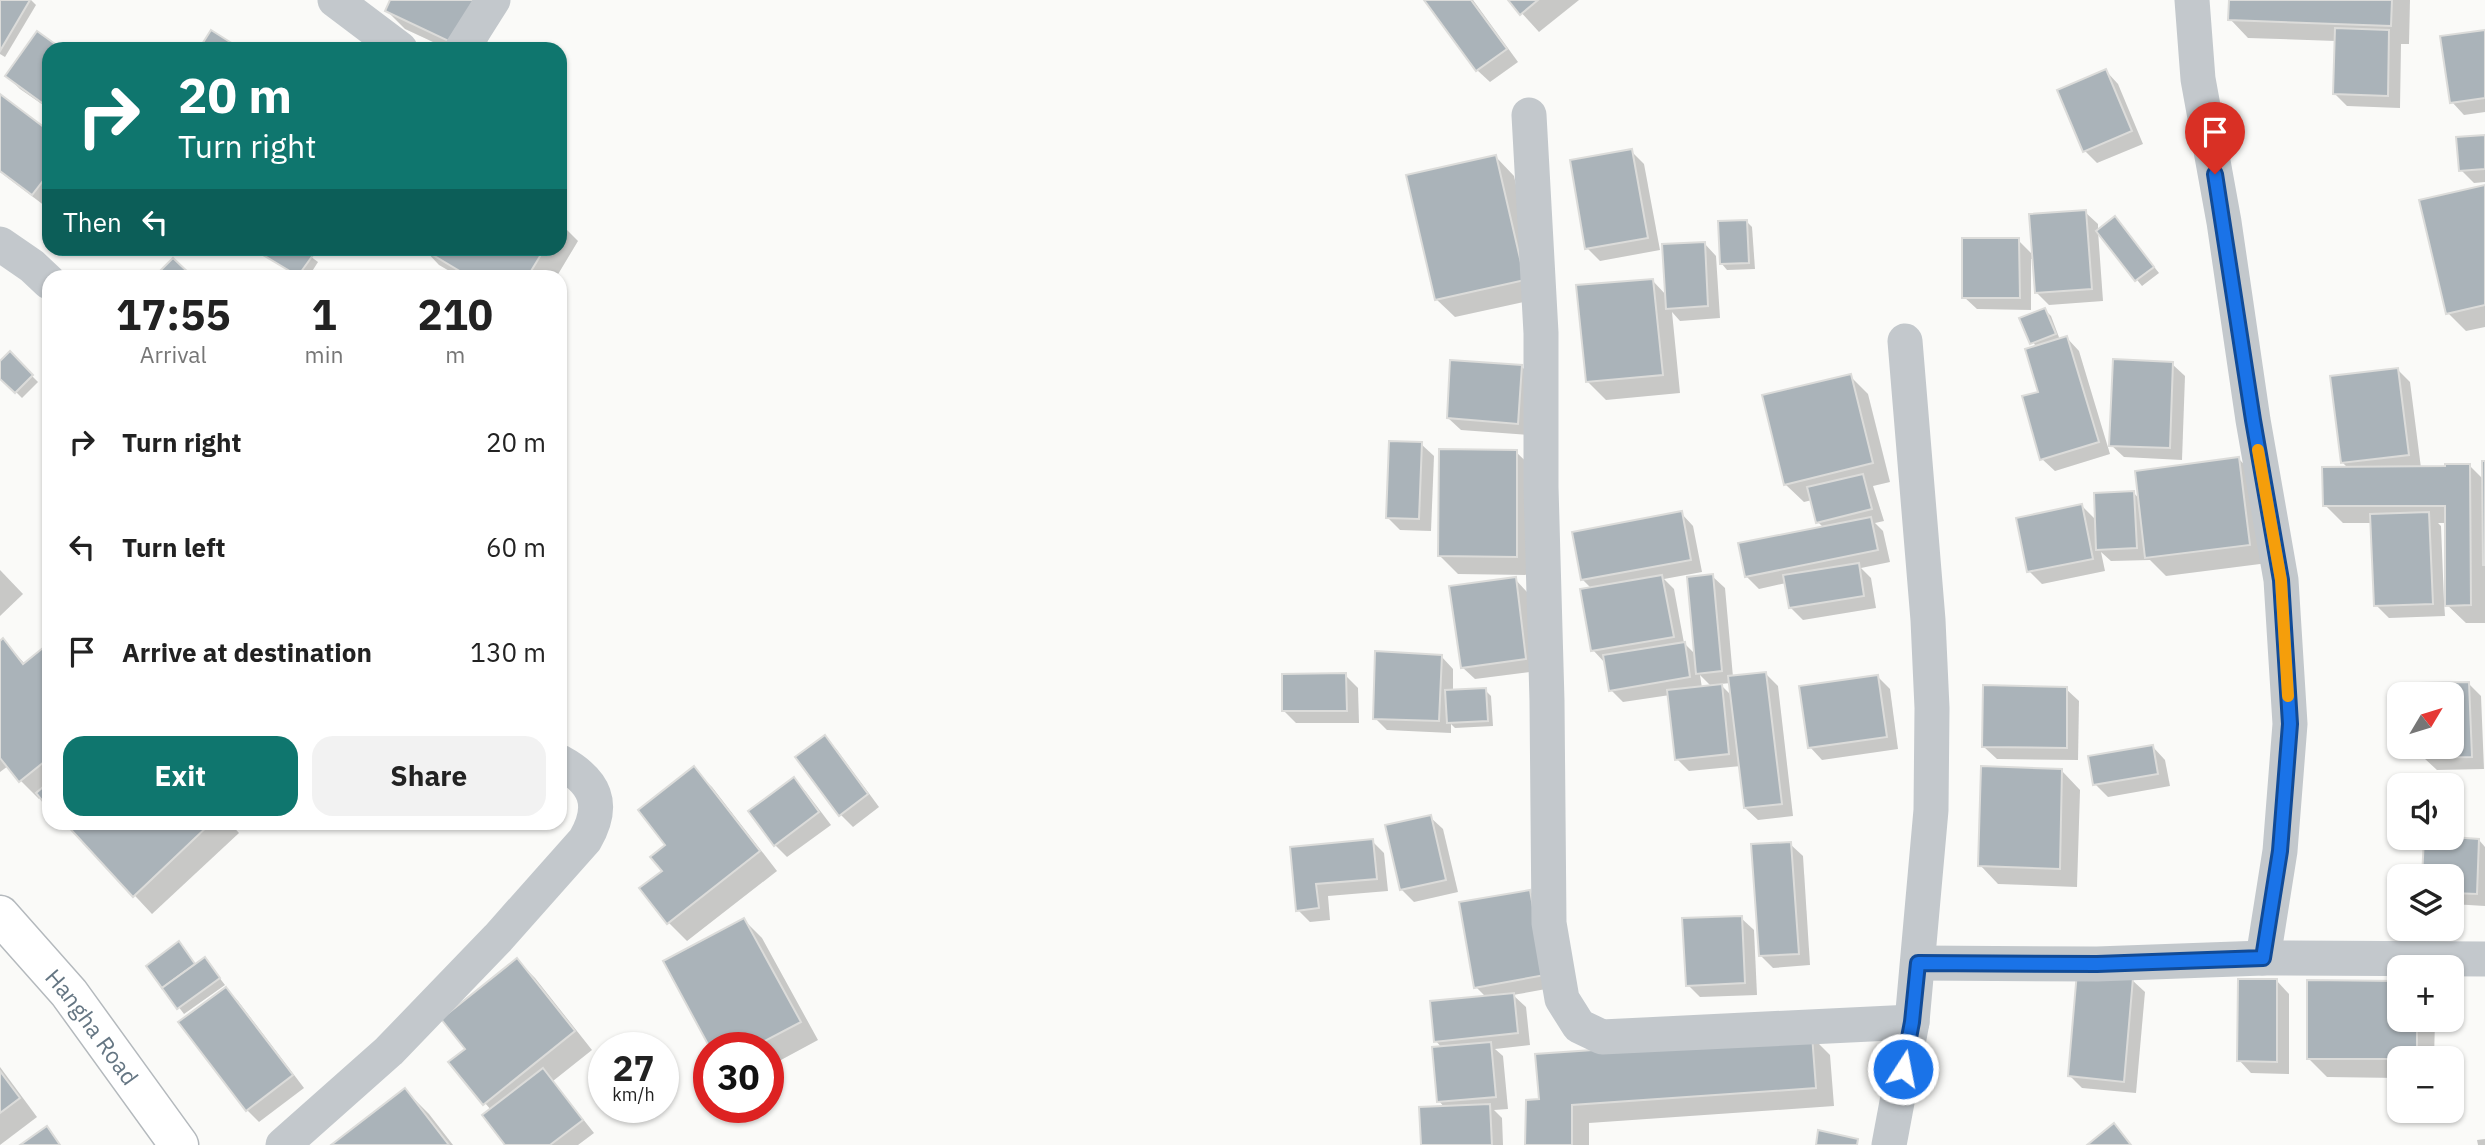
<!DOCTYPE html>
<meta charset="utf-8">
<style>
body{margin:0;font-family:"IBM Plex Sans",sans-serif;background:#f2f2f2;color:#222;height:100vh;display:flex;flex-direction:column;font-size:26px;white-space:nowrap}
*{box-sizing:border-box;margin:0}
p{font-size:23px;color:#767676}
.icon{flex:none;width:38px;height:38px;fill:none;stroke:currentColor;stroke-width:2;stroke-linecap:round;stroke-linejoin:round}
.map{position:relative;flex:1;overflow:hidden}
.drawer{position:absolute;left:42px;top:270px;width:525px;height:560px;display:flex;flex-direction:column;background:#fff;border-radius:21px;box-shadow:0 2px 5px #0004}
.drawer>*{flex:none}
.guide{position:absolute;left:42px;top:42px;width:525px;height:214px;border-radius:21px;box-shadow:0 2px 5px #0004;background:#0f766e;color:#fff;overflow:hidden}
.needle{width:46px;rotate:52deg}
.controls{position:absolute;left:2387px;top:682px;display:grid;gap:14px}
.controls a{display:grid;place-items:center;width:77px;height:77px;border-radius:14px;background:#fff;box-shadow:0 2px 5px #0004;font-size:35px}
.speed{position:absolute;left:588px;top:1032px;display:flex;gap:14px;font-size:35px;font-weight:700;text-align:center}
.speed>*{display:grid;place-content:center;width:91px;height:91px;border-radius:50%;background:#fff;box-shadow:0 2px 5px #0004;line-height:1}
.speed small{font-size:18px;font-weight:400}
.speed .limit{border:10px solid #d22;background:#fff;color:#111}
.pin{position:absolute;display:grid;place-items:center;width:60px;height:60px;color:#fff;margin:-72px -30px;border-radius:50% 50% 50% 0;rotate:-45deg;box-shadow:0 0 7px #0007}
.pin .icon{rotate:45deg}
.me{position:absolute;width:77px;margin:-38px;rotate:11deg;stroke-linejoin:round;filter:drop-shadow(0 0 5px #0008)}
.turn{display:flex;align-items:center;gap:24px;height:147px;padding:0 21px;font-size:32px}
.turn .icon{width:91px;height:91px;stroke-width:2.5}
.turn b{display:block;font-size:49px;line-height:60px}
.then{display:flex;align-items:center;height:66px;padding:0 21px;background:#0003;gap:14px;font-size:26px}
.eta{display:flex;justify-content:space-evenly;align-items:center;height:119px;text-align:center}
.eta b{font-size:42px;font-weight:700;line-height:49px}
.action{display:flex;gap:14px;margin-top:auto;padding:14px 21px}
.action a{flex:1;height:80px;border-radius:21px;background:#0f766e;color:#fff;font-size:28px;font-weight:700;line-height:80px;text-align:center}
.action a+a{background:#f2f2f2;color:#222}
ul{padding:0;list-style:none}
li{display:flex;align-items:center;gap:21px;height:105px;padding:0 21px}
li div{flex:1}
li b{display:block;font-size:26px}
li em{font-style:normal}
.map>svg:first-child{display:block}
.shadow{fill:#0003;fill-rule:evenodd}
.building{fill:#aab3b9;stroke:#dcdcda;stroke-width:2}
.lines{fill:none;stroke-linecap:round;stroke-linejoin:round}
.highway-casing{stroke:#b4b9bd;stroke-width:41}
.street{stroke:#c3c8cc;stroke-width:35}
.highway{stroke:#fff;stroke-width:38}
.route-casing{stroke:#114b97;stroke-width:18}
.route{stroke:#1a73e8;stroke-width:12}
.slow{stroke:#f59e0b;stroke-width:12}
.labels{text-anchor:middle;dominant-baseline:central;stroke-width:7;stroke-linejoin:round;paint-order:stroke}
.street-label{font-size:23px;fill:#657683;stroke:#fff}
</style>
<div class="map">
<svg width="2485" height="1145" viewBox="0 0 2485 1145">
<rect width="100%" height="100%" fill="#fafaf8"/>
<g class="shadow">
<path d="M 0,0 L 31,0 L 36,5 L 5,57 L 0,54 Z"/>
<path d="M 390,0 L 506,0 L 484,49 L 448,49 L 405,29 L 387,11 L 391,1 Z"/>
<path d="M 1426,0 L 1473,0 L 1518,62 L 1490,82 L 1477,70 Z"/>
<path d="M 1510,0 L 1579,0 L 1539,32 Z"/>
<path d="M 2230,0 L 2410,0 L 2409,44 L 2401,44 L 2400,108 L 2347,106 L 2335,94 L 2336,41 L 2248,38 L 2230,19 Z"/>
<path d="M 2485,31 L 2485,112 L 2464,115 L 2452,102 Z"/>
<path d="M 37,34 L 59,49 L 49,49 L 49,109 L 20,89 L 7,76 Z"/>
<path d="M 2106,71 L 2118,84 L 2143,144 L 2097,163 L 2085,151 Z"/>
<path d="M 0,96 L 49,133 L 49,201 L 45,206 L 0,172 Z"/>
<path d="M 2485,137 L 2485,182 L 2474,183 L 2461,170 Z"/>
<path d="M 1631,151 L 1644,164 L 1660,250 L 1600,261 L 1587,248 Z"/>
<path d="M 1496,157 L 1514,176 L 1542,298 L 1455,317 L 1436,299 Z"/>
<path d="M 2485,187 L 2485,327 L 2466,331 L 2448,313 Z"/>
<path d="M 2085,212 L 2098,224 L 2098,231 L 2120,224 L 2159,273 L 2142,286 L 2098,231 L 2103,301 L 2049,305 L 2036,292 L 2034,259 L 2031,259 L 2031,310 L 1977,309 L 1964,297 L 2018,240 L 2033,255 Z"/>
<path d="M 1746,221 L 1752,227 L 1755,269 L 1727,270 L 1722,264 Z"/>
<path d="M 560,223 L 578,241 L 557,276 L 458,276 L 439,265 L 423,248 L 560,248 Z"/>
<path d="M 1704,243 L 1716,256 L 1720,318 L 1680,321 L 1672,312 L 1680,393 L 1606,400 L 1588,382 L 1652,280 L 1667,296 Z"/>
<path d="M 299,248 L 318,262 L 309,276 L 297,276 L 260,252 Z"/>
<path d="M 2045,310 L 2051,316 L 2060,340 L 2067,338 L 2079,351 L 2110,454 L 2055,471 L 2042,459 L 2041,393 L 2036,347 L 2021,319 Z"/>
<path d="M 10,354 L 38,382 L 22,398 L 0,376 L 0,363 Z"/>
<path d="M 2172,364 L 2185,376 L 2182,460 L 2124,457 L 2111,445 Z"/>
<path d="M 1521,366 L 1534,379 L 1530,435 L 1461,430 L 1448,418 Z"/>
<path d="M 2397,369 L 2410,382 L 2421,468 L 2469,465 L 2484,480 L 2485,463 L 2485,623 L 2466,623 L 2444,602 L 2445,616 L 2389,618 L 2376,605 L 2372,523 L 2343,523 L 2325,505 L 2348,468 L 2342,462 ZM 2438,523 L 2446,523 L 2447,601 L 2444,601 L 2441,526 Z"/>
<path d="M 1850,376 L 1868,394 L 1890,482 L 1873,486 L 1884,521 L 1875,523 L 1883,531 L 1890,562 L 1861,568 L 1871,578 L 1876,608 L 1803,620 L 1790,607 L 1786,583 L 1759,589 L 1746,576 L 1824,528 L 1818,522 L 1812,500 L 1804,502 L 1785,484 Z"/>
<path d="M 1421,444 L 1434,456 L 1431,531 L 1400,530 L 1388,518 Z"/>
<path d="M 1516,452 L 1535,470 L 1534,575 L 1458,574 L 1439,555 Z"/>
<path d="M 2239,459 L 2257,478 L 2268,563 L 2166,576 L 2150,560 L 2111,561 L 2101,552 L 2105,571 L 2042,584 L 2029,571 L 2082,506 L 2097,521 L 2134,493 L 2140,500 Z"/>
<path d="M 1681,513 L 1693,526 L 1702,572 L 1664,579 L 1674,589 L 1684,643 L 1696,655 L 1712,576 L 1725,588 L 1733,677 L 1765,673 L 1778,686 L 1793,816 L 1758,820 L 1745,808 L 1741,766 L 1689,771 L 1677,759 L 1670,695 L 1623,702 L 1611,690 L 1605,663 L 1593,650 L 1592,589 L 1583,580 ZM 1700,675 L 1712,687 L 1702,688 ZM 1731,683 L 1733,697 L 1720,684 Z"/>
<path d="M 0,570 L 23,594 L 0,616 Z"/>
<path d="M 1515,579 L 1527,592 L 1538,671 L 1475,679 L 1462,667 Z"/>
<path d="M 3,640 L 25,664 L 49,645 L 49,806 L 41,796 L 39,799 L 20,780 L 8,766 L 0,772 L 0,643 Z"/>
<path d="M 1441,656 L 1453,669 L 1453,691 L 1485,690 L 1491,696 L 1493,726 L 1455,728 L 1451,724 L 1451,733 L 1387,730 L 1375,718 Z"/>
<path d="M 1345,675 L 1358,688 L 1359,723 L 1296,723 L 1284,711 Z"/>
<path d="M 1877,676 L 1890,689 L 1898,749 L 1822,760 L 1810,747 Z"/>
<path d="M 2468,683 L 2481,696 L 2484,769 L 2437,770 L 2424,758 L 2452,747 L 2452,695 Z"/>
<path d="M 2066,689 L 2079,701 L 2078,760 L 1997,759 L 1984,747 Z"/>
<path d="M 825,737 L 837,750 L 879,807 L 853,827 L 841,815 L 798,757 Z"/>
<path d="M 2153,747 L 2165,760 L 2170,786 L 2108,797 L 2095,784 Z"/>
<path d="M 693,769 L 712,787 L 777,871 L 687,941 L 669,923 L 642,889 L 664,871 L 668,845 Z"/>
<path d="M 2062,771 L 2080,790 L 2077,887 L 1998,884 L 1980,865 Z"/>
<path d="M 794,779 L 806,792 L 831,825 L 787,857 L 775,845 Z"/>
<path d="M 1430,817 L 1443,829 L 1458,892 L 1414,902 L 1402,890 Z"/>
<path d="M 66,822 L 229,822 L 239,833 L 152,914 Z"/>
<path d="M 2479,840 L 2485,847 L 2485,906 L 2452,904 L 2452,877 Z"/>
<path d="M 1372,841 L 1384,853 L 1388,891 L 1328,896 L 1330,920 L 1310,922 L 1298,910 L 1292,848 Z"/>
<path d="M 1790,844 L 1803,856 L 1810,965 L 1773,968 L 1760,955 Z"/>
<path d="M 1530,892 L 1542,904 L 1557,987 L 1513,995 L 1526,1007 L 1530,1045 L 1495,1049 L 1503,1056 L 1508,1109 L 1494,1110 L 1502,1118 L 1503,1145 L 1423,1145 L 1445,1108 L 1439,1101 L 1442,1048 L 1436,1041 L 1486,997 L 1476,987 Z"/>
<path d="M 1741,918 L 1754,930 L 1757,995 L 1700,997 L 1688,985 Z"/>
<path d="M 744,920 L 762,938 L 818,1040 L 768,1067 L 768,1048 L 712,1048 L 666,962 Z"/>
<path d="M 184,950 L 196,966 L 205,959 L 225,985 L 184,1014 L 148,966 Z"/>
<path d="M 517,960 L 535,978 L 592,1050 L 553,1081 L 594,1133 L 578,1145 L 507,1145 L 491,1110 L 451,1063 L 468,1049 Z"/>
<path d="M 2132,980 L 2145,992 L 2136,1093 L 2082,1088 L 2070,1076 Z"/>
<path d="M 2277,981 L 2289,994 L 2289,1074 L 2251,1073 L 2239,1060 Z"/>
<path d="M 2309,982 L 2399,983 L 2399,1020 L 2435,1020 L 2434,1059 L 2399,1059 L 2399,1078 L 2327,1077 L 2308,1058 Z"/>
<path d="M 226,989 L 238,1001 L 304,1088 L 259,1122 L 247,1110 Z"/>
<path d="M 1812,1037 L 1830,1055 L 1834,1106 L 1589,1123 L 1589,1145 L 1526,1145 L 1541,1100 Z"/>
<path d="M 0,1067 L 37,1117 L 0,1145 Z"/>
<path d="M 405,1090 L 429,1114 L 453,1145 L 334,1145 Z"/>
<path d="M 2485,1139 L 2485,1145 L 2478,1145 L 2477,1140 Z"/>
</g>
<g class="building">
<path d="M 0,0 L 30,0 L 0,51 Z"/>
<path d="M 390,0 L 480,0 L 459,46 L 385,11 Z"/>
<path d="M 1424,0 L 1471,0 L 1507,49 L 1476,71 Z"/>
<path d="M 1508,0 L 1538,0 L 1520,15 Z"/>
<path d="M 2229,0 L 2392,0 L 2391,26 L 2228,20 Z"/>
<path d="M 2335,28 L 2389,30 L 2388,96 L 2333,94 Z"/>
<path d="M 211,30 L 241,49 L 199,49 Z"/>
<path d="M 2485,30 L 2485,98 L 2450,103 L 2440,36 Z"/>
<path d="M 37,31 L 62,49 L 49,49 L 49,108 L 5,76 Z"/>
<path d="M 2106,69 L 2132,131 L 2083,152 L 2057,90 Z"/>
<path d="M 0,94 L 49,131 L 49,173 L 32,195 L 0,171 Z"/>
<path d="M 2485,135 L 2485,169 L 2459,171 L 2456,137 Z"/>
<path d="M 1632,149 L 1648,238 L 1585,249 L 1570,160 Z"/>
<path d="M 1496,155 L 1525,280 L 1435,300 L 1406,175 Z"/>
<path d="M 2485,185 L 2485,305 L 2446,314 L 2419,200 Z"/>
<path d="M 2086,210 L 2092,289 L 2035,293 L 2029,214 Z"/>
<path d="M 2115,216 L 2154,267 L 2135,281 L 2096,231 Z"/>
<path d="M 1747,220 L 1749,263 L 1720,264 L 1718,221 Z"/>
<path d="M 1962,238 L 2019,238 L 2020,298 L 1962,298 Z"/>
<path d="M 1705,242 L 1708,306 L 1666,309 L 1662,244 Z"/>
<path d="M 260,248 L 302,248 L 313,255 L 298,276 L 258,252 Z"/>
<path d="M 421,248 L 545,248 L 528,276 L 468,276 Z"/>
<path d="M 173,258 L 192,276 L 155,276 Z"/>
<path d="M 1653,279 L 1663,375 L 1586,382 L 1576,285 Z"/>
<path d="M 2045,308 L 2056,334 L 2030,344 L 2019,318 Z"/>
<path d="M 2067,336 L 2099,442 L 2040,460 L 2022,396 L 2038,392 L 2025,349 Z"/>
<path d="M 10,351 L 33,375 L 15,393 L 0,379 L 0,361 Z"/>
<path d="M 2113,359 L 2173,362 L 2170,448 L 2109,446 Z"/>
<path d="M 1450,360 L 1522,365 L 1518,424 L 1447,418 Z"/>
<path d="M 2398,368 L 2409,455 L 2341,463 L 2330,376 Z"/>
<path d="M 1851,374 L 1873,463 L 1784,485 L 1762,395 Z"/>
<path d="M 1389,441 L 1422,442 L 1419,519 L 1386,518 Z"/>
<path d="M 1439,449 L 1517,450 L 1517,557 L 1438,556 Z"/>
<path d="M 2239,457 L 2250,545 L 2145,558 L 2135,471 Z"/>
<path d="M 2482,461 L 2485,461 L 2485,565 L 2483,565 Z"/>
<path d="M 2445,464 L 2470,464 L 2471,605 L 2445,606 L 2445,506 L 2323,506 L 2322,467 L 2445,466 Z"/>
<path d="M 1863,474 L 1872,509 L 1816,523 L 1807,487 Z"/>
<path d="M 2134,491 L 2137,548 L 2096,550 L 2094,493 Z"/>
<path d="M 2082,504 L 2093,559 L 2027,572 L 2016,518 Z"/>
<path d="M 1682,511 L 1691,560 L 1581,580 L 1572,532 Z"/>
<path d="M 2429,512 L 2433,604 L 2374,606 L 2370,514 Z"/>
<path d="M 1871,517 L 1878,550 L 1745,577 L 1738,543 Z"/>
<path d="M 1859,563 L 1864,596 L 1789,608 L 1783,575 Z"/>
<path d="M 1713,574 L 1722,671 L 1696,674 L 1687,577 Z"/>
<path d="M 1662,575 L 1674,637 L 1591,651 L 1580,589 Z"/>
<path d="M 1516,577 L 1526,659 L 1461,668 L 1449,586 Z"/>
<path d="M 3,638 L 23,664 L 49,643 L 49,758 L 19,782 L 0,758 L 0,641 Z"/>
<path d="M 1685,642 L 1690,677 L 1609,691 L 1603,655 Z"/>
<path d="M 1375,651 L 1442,655 L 1439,721 L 1373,719 Z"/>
<path d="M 1766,672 L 1782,804 L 1744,808 L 1728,676 Z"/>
<path d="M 1346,673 L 1347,711 L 1282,711 L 1282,674 Z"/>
<path d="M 1878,675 L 1887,737 L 1808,748 L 1799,686 Z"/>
<path d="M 2469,682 L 2472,757 L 2423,758 L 2422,747 L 2452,747 L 2452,695 L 2420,695 L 2419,683 Z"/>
<path d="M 1722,684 L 1729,754 L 1675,760 L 1667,690 Z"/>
<path d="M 1983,685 L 2067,687 L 2067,748 L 1982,747 Z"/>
<path d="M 1486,688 L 1488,721 L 1447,723 L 1445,690 Z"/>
<path d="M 825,735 L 868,794 L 839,816 L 795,757 Z"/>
<path d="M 2153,745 L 2158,774 L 2093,785 L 2088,756 Z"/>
<path d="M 694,766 L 760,851 L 667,924 L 639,888 L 662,871 L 650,857 L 665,845 L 638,810 Z"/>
<path d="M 1981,766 L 2062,769 L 2060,869 L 1978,866 Z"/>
<path d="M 794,777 L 819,812 L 774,846 L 748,811 Z"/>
<path d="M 49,782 L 49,809 L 36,793 Z"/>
<path d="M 1431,815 L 1446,880 L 1400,890 L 1385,825 Z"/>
<path d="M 64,822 L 212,822 L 133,897 Z"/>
<path d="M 2452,837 L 2479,839 L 2477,894 L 2452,893 L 2452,877 L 2422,877 L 2424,838 Z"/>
<path d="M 1373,839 L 1377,879 L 1316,884 L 1319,908 L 1296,911 L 1290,847 Z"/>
<path d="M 1791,842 L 1799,954 L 1759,956 L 1751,844 Z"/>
<path d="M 1530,890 L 1545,975 L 1474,988 L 1459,902 Z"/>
<path d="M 1742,916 L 1745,983 L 1686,986 L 1682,918 Z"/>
<path d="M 744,918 L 801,1022 L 751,1048 L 710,1048 L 663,961 Z"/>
<path d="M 179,941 L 195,964 L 162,988 L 146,966 Z"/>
<path d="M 205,957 L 220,978 L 177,1009 L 162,988 Z"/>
<path d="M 517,958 L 575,1031 L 483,1105 L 448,1062 L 465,1049 L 441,1019 Z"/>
<path d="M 2077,972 L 2133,978 L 2124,1082 L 2068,1076 Z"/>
<path d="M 2238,979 L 2277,979 L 2277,1062 L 2237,1061 Z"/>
<path d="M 2307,980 L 2399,981 L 2399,1020 L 2417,1020 L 2417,1059 L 2307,1059 Z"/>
<path d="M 226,987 L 293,1075 L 246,1111 L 178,1022 Z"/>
<path d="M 1514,993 L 1518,1033 L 1434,1042 L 1430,1001 Z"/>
<path d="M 1812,1035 L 1816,1088 L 1572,1105 L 1572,1145 L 1525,1145 L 1526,1100 L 1539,1099 L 1535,1054 Z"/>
<path d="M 1491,1042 L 1496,1097 L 1437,1102 L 1432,1047 Z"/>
<path d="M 543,1068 L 583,1120 L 550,1145 L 505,1145 L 482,1115 Z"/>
<path d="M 0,1071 L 20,1098 L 0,1113 Z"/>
<path d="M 405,1088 L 449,1145 L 331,1145 Z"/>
<path d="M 1490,1104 L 1492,1145 L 1421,1145 L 1419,1107 Z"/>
<path d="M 2114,1123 L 2131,1145 L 2087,1145 Z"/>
<path d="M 47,1126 L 60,1145 L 20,1145 Z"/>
<path d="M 1818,1130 L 1858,1139 L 1857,1145 L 1816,1145 Z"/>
</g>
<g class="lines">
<g class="highway-casing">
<g id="highway">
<path id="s1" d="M 0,915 L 69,993 L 179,1145"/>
</g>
</g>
<g class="street">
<path d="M 335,0 L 400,49"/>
<path d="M 2192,0 L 2198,79 L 2224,222 L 2253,420 L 2281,580 L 2290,724 L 2280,851 L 2263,958"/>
<path d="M 462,49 L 493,0"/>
<path d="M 1529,115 L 1541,333 L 1541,487 L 1547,701 L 1549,923 L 1562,999 L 1579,1026 L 1602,1037 L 1912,1022"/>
<path d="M 0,244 L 32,266 L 49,282"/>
<path d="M 1918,963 L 2097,964 L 2263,958 L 2485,959"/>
<path d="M 283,1145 L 389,1051 L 498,938 L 585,840 C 606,804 595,781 560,762"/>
<path d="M 1889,1145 L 1912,1022 L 1931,810 L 1932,708 L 1928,620 L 1905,341"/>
</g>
<use href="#highway" class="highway"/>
</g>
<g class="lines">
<g class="route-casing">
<path id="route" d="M 1903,1069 L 1912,1022 L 1918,963 L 2097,964 L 2263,958 L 2280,851 L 2290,724 L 2281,580 L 2253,420 L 2215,174"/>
</g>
<use href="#route" class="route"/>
<path class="slow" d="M 2258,450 L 2281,580 L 2288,696"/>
</g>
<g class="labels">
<g class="street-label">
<text stroke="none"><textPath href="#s1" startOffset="145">Hangha Road</textPath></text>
</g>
</g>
</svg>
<div class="controls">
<a><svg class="needle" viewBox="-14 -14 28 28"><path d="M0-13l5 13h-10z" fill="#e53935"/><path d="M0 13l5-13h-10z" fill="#767676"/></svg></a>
<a><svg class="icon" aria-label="sound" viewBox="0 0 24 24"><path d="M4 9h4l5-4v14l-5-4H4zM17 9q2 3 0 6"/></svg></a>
<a><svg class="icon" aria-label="layers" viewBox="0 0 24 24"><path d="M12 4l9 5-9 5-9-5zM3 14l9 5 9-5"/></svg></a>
<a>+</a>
<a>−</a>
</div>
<div class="speed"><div>27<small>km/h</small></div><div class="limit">30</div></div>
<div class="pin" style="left:2215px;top:174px;background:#d93025"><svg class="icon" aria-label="arrive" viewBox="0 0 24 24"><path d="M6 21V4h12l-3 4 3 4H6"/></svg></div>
<svg class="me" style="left:1903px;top:1069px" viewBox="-20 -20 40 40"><circle r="17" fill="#1a73e8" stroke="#fff" stroke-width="3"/><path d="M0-11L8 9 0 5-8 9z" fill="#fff"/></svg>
<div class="guide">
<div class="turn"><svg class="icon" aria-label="right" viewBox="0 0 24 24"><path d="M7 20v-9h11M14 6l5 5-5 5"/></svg><div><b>20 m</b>Turn right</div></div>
<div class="then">Then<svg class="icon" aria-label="left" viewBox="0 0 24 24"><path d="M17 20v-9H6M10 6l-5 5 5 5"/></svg></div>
</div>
<section class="drawer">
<div class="eta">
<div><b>17:55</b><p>Arrival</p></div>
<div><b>1</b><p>min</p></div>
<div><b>210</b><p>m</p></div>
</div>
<ul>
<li><svg class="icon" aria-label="right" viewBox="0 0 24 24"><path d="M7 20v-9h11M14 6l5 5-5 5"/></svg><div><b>Turn right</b></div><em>20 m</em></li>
<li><svg class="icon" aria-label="left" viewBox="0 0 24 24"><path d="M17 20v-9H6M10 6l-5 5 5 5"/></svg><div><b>Turn left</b></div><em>60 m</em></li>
<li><svg class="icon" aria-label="arrive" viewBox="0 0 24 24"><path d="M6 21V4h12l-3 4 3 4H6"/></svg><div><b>Arrive at destination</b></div><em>130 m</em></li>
</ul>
<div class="action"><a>Exit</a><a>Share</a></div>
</section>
</div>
